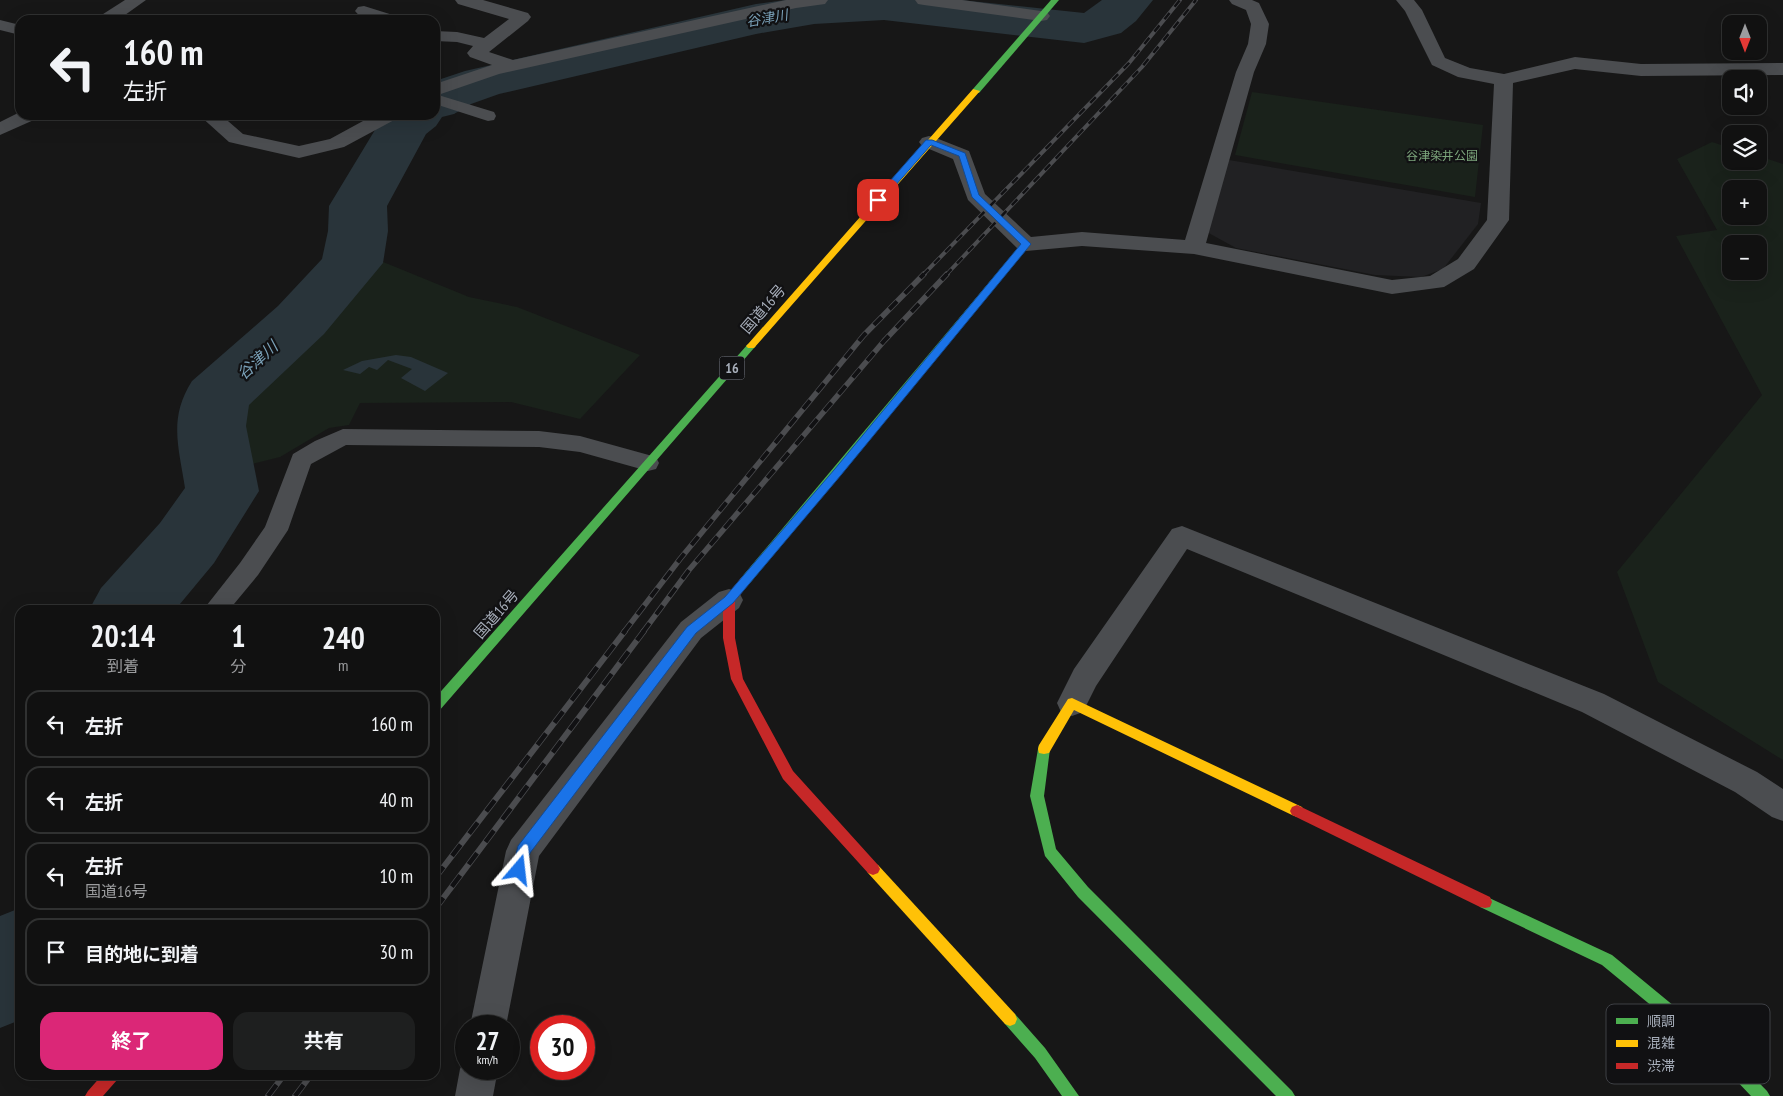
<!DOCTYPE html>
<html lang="ja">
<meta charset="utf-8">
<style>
body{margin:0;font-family:"PT Sans Narrow","Noto Sans JP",sans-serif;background:#1e1f1f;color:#f1f3f6;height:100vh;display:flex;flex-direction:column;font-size:19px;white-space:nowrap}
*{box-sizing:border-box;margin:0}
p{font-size:16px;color:#9c9d9f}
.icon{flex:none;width:28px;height:28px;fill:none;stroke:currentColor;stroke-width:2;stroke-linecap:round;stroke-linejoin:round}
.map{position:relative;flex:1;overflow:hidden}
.panel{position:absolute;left:15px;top:605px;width:425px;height:475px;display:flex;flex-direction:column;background:#111;border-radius:15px;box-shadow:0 5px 20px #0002,0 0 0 1px #303131}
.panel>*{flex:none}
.banner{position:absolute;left:15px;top:15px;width:425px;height:105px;border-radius:15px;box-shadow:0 5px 20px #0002,0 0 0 1px #303131;background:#111;color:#f1f3f6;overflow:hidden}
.needle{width:32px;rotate:180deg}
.buttons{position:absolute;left:1722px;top:15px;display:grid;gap:10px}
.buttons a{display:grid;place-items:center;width:45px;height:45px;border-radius:10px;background:#111;box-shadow:0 5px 20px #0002,0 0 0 1px #303131;font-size:25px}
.speed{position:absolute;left:455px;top:1015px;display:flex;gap:10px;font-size:25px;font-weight:700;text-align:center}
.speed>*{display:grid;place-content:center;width:65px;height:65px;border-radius:50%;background:#111;box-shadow:0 5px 20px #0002,0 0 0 1px #303131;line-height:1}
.speed small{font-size:12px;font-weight:400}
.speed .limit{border:8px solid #d22;background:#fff;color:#111}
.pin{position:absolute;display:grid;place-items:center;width:42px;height:42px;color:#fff;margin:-21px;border-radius:10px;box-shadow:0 2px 8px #0006}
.me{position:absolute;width:55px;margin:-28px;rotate:17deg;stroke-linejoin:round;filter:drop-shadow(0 0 4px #0008)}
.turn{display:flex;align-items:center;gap:18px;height:105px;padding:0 25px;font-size:22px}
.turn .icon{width:65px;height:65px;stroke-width:2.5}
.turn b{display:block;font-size:35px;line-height:42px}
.eta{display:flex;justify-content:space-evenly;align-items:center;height:85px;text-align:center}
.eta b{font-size:30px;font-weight:700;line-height:35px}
.cta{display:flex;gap:10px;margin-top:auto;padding:10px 25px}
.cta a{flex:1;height:58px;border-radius:15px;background:#db2777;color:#fff;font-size:20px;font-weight:700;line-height:58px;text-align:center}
.cta a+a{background:#1e1f1f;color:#f1f3f6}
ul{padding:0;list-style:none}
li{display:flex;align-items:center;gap:15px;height:68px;margin:0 10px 8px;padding:0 15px;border:2px solid #303131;border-radius:15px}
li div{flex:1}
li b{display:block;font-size:19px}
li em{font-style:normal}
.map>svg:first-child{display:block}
.built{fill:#212123}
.green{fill:#1a221b;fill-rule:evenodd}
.water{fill:#29343a}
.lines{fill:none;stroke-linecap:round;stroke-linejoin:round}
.river{fill:#29343a;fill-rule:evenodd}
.lane{fill:#4b4d50;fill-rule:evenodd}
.street{fill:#4b4d50;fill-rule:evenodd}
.fast{fill:#4caf50;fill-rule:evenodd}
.slow{fill:#ffc107;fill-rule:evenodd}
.jam{fill:#c62828;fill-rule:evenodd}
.rail-far2-casing{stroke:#4b4c4f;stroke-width:4}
.rail-far1-casing{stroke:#4b4c4f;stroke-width:5.5}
.rail-casing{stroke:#4b4c4f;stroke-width:6}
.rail-far2{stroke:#111113;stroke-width:2.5;stroke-dasharray:8;stroke-linecap:butt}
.rail-far1{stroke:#111113;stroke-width:4;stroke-dasharray:11;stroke-linecap:butt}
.rail{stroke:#111113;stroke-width:4.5;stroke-dasharray:14;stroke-linecap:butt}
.route{fill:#1a73e8;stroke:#114b97}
.labels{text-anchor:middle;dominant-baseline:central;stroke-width:4.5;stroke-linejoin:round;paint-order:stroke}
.far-park-label{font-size:12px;fill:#7da67c;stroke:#111113}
.far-water-label{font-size:14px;font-style:italic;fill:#7aa1b8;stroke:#111113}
.shield{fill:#111113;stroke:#7a7f88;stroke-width:1}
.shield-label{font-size:14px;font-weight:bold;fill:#a7aeba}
.street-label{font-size:15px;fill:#a7aeba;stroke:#111113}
.water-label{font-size:16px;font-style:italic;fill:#7aa1b8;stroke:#111113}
.key{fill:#111113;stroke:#3e4045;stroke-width:1}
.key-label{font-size:14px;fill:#a7aeba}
</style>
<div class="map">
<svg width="1783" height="1096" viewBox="0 0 1783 1096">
<rect width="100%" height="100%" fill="#171717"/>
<path class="built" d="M 1229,160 L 1481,203 L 1478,224 L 1443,269 L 1421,277 L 1375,275 L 1236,248 L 1205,231 Z"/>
<g class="green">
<path d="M 1252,92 L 1483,125 L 1475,197 L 1235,155 Z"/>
<path d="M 1712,142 L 1731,148 L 1731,161 L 1759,161 L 1759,156 L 1783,164 L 1783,760 L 1658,682 L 1617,572 L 1762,395 L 1676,236 L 1717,230 L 1677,159 ZM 1731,189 L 1759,189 L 1759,216 L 1731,216 ZM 1731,244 L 1759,244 L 1759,271 L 1731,271 Z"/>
<path d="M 371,257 L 469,297 L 517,307 L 640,355 L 580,419 L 511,402 L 360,403 L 349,425 L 329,428 L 280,457 L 240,467 L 235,454 L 228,397 L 314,319 Z"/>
</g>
<path class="water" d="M 396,355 L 411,357 L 448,373 L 425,391 L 401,378 L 412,369 L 388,360 L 377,370 L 369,367 L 360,374 L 343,370 L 362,361 Z"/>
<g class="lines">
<g class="river">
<path d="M 785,0 L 961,0 L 1084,13 L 1102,0 L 1153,0 L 1136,21 L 1121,33 L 1084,43 L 884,20 L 814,24 L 756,34 L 499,94 L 471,104 L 454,114 L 442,117 L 436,126 L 426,134 L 387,206 L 388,231 L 383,263 L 324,334 L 249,405 L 246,426 L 259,491 L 214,563 L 175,610 L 89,610 L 101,588 L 160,523 L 185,488 C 179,447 168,419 192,381 L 278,306 L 322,259 L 328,231 L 329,206 L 384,115 L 435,115 L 435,81 L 465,71 L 756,4 Z"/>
<path d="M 20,908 L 20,1020 L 0,1028 L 0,916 Z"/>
</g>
<g class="lane">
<path d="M 435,94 L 494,112 L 496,116 L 494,120 L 488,121 L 435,104 Z"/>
<path d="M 343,429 L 539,431 L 580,436 L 656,457 L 659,463 L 656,469 L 648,471 L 580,452 L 539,447 L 346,445 L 311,464 L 288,530 L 258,575 L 229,610 L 203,610 L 240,563 L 265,527 L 293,454 L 315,441 Z"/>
</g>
<g class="street">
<path d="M 125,0 L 146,0 L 118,20 L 97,20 L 100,16 Z"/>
<path d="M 455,0 L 483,0 L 528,13 L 531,17 L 528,21 L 489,52 L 513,60 L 786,0 L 828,0 L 825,4 L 796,8 L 499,74 L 435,96 L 435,84 L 492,65 L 470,57 L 467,53 L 473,46 L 457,42 L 435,41 L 435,31 L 457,32 L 484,38 L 509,19 L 458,4 Z"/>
<path d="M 915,0 L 962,0 L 1041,11 L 1047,12 L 1050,16 L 1047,20 L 1041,21 L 924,5 L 918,4 Z"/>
<path d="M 1229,0 L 1252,0 L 1259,3 L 1269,24 L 1266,44 L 1254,72 L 1206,243 L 1392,280 L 1430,276 L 1458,259 L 1487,220 L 1494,84 L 1458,77 L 1432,65 L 1405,11 L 1396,0 L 1414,0 L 1422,10 L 1445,58 L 1470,68 L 1504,74 L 1575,57 L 1641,64 L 1783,63 L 1783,75 L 1641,76 L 1575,69 L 1513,83 L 1509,220 L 1474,269 L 1444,287 L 1392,294 L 1194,254 L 1082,246 L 1026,251 L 1018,249 L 968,200 L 953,159 L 922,146 L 919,142 L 922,138 L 929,136 L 936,138 L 969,151 L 985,194 L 1031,237 L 1082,232 L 1185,240 L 1236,72 L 1248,44 L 1251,24 L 1246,10 L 1232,4 Z"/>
<path d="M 364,6 L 396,16 L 399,20 C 386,20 364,23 355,11 L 358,7 Z"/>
<path d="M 0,20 L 20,25 L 20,35 L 0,30 Z"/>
<path d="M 20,112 L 20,115 L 39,115 L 36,119 L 0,135 L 0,122 Z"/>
<path d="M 199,115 L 221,115 L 243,134 L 299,146 L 330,139 L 374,115 L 399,115 L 396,119 L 344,147 L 299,158 L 229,142 Z"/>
<path d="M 1182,526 L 1604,694 L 1757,772 L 1783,789 L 1783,821 L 1772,817 L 1735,792 L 1582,712 L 1187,549 L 1096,686 L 1083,712 L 1072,716 L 1061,712 L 1057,703 L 1074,669 L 1172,529 Z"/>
<path d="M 729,589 L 739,592 L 743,600 L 739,608 L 701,638 L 539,856 L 506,1026 L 470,1026 L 506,851 L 511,840 L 681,622 L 719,592 Z"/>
<path d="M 466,1056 L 466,1069 L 498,1069 L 493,1096 L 455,1096 L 460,1069 Z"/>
</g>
<g class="fast">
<path d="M 1051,0 L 1059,0 L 979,93 L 973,93 L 973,89 Z"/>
<path d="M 1026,241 L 1030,244 L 1029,246 L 749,584 L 741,584 L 739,581 L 741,578 L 1023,242 Z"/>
<path d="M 751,343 L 754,344 L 756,346 L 754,348 L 439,711 L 435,712 L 435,698 L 748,344 Z"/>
<path d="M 1044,744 L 1049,745 L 1050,749 L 1044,796 L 1056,849 L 1088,887 L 1292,1091 L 1295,1096 L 1276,1096 L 1078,897 L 1045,856 L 1030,796 L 1038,749 L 1039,745 Z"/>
<path d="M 1485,896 L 1612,955 L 1725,1048 L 1767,1091 L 1770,1096 L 1751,1096 L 1715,1058 L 1602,965 L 1480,907 L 1478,902 L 1480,897 Z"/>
<path d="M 1010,1012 L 1015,1014 L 1045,1048 L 1079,1096 L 1062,1096 L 1035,1058 L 1005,1024 L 1003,1019 L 1005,1014 Z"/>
</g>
<g class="slow">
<path d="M 973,89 L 980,91 L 754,348 L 748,348 L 746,346 L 748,344 Z"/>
<path d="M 1072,698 L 1302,807 L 1304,811 L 1302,815 L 1297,817 L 1292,815 L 1074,710 L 1049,753 L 1044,754 L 1039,753 L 1038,749 L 1039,745 L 1068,699 Z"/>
<path d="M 873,863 L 878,865 L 1015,1014 L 1017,1019 L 1015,1024 L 1010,1026 L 1005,1024 L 868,873 L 866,869 L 868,865 Z"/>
</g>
<g class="jam">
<path d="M 745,577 L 749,578 L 751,581 L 735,601 L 735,638 L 743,679 L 793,771 L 878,865 L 880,869 L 878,873 L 873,875 L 868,873 L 783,779 L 731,679 L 723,638 L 723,600 L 741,578 Z"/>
<path d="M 1297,805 L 1490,897 L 1492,902 L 1490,907 L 1485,908 L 1480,907 L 1292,815 L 1290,811 L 1292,807 Z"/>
<path d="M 102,1075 L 120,1075 L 117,1080 L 103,1096 L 85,1096 L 88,1091 Z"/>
</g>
<g class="rail-far2-casing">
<g id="rail-far2">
<path d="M 923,275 L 1129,63 L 1180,0"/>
<path d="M 946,275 L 1142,67 L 1196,0"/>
</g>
</g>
<g class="rail-far1-casing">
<g id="rail-far1">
<path d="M 624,632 L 680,559 L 864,335 L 924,274"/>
<path d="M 643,632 L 689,570 L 884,341 L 947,274"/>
</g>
</g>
<g class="rail-casing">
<g id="rail">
<path d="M 435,878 L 625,631"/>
<path d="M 435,909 L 644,631"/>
<path d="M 268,1096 L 284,1075"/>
<path d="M 295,1096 L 311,1075"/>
</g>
</g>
<use href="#rail-far2" class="rail-far2"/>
<use href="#rail-far1" class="rail-far1"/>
<use href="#rail" class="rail"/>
</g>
<path class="route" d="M 926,140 L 932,140 L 965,153 L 979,195 L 1031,244 L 841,475 L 733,603 L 696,633 L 530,853 L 524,875 L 519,877 L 514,875 L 512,870 L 518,846 L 687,627 L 725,597 L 834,470 L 1021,244 L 972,197 L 959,156 L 931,145 L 881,202 L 875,202 L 875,198 Z"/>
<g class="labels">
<g class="far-park-label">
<text x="1442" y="155">谷津染井公園</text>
</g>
<g class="far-water-label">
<text transform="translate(767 18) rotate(-10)">谷津川</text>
</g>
<rect class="shield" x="719.5" y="356.5" width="25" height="23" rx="4"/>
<g class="shield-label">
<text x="732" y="368">16</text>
</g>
<g class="street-label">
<text transform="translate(763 309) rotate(-49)">国道16号</text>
<text transform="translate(496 614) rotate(-49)">国道16号</text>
</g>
<g class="water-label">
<text transform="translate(257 360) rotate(-42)">谷津川</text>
</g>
</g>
<rect x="1606" y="1004" width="164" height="80" rx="8" class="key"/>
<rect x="1616" y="1018" width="22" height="6" fill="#4caf50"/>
<rect x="1616" y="1040" width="22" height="7" fill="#ffc107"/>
<rect x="1616" y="1063" width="22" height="6" fill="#c62828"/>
<g class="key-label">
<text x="1647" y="1026">順調</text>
<text x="1647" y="1048">混雑</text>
<text x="1647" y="1071">渋滞</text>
</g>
</svg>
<div class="buttons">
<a><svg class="needle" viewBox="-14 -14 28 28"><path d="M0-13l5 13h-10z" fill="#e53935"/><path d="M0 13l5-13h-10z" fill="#9c9d9f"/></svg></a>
<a><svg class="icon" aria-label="sound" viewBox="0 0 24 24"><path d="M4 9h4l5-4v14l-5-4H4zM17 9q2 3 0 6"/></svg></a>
<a><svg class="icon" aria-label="layers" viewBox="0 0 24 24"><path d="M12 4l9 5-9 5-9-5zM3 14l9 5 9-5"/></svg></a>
<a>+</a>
<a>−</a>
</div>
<div class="speed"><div>27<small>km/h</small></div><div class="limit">30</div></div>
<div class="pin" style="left:878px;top:200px;background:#d93025"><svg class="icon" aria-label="arrive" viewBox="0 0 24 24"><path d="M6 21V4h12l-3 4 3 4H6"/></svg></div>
<svg class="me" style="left:519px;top:870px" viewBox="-20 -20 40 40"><path d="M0-17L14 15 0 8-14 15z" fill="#1a73e8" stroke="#fff" stroke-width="4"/></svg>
<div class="banner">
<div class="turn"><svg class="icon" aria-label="left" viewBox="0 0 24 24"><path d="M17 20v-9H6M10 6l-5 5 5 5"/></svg><div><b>160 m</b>左折</div></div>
</div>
<section class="panel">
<div class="eta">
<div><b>20:14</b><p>到着</p></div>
<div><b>1</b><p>分</p></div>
<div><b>240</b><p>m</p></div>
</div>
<ul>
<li><svg class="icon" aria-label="left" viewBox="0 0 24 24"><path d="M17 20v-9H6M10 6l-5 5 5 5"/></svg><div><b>左折</b></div><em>160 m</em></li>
<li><svg class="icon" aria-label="left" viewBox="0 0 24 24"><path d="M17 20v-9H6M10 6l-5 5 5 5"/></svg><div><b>左折</b></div><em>40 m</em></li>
<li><svg class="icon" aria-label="left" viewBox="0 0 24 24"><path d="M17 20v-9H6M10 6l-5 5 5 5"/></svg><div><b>左折</b><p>国道16号</p></div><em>10 m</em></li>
<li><svg class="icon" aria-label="arrive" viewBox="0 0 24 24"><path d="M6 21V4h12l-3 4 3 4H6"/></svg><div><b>目的地に到着</b></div><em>30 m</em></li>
</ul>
<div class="cta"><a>終了</a><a>共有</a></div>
</section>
</div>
